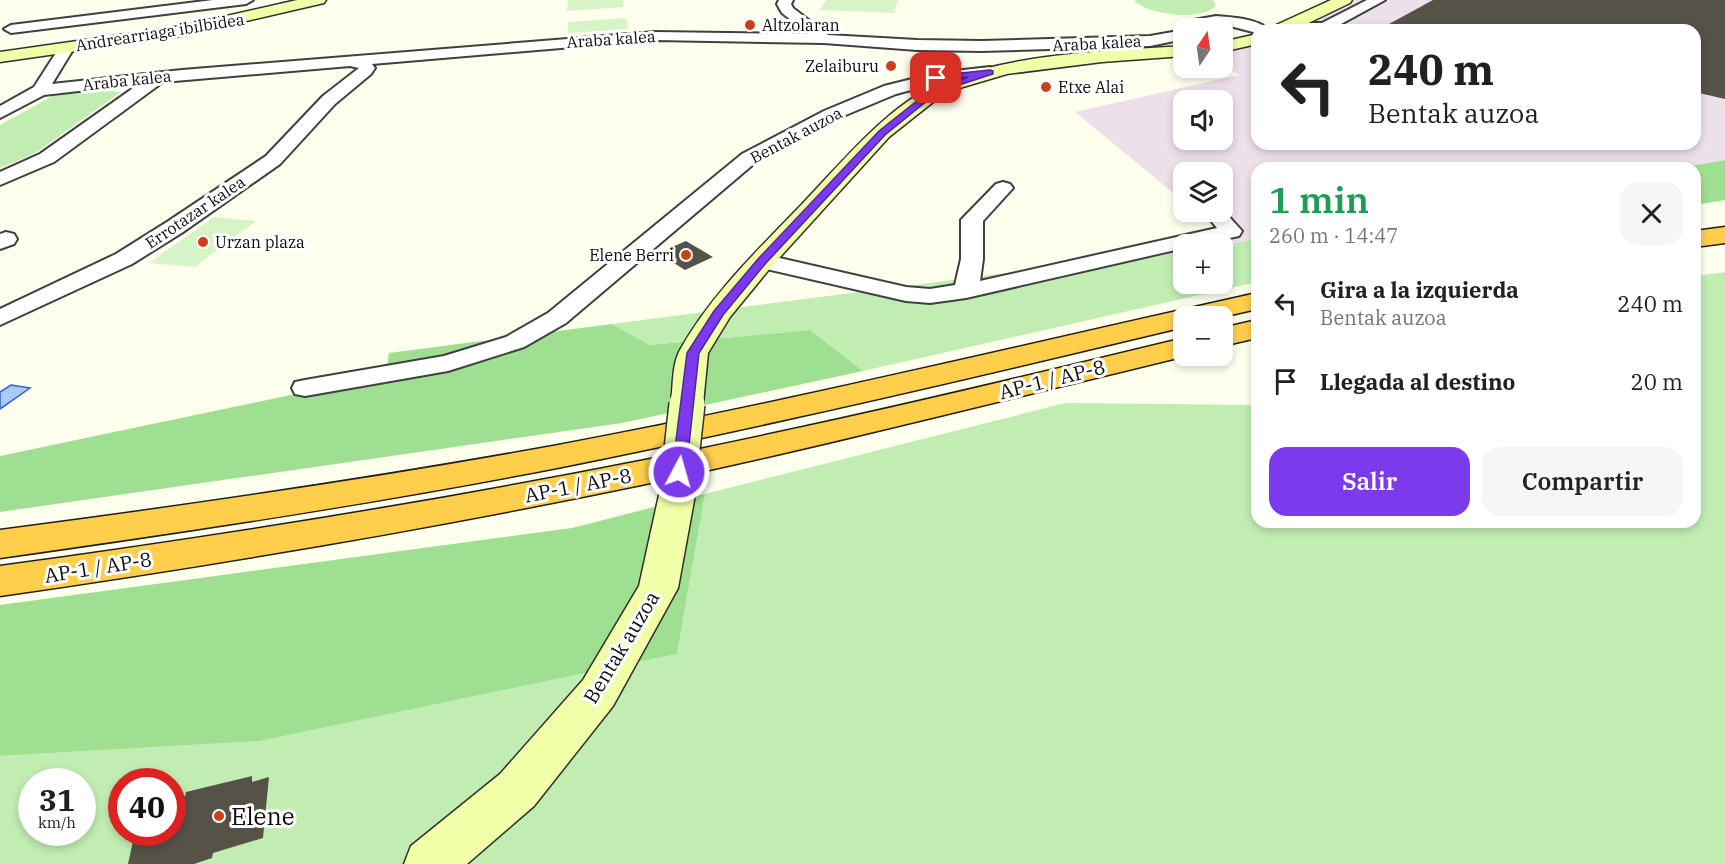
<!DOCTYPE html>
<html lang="es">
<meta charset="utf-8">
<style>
body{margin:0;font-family:"IBM Plex Serif",serif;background:#f6f6f6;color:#202124;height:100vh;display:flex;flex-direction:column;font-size:22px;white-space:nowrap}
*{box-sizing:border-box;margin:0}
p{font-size:20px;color:#757577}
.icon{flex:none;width:33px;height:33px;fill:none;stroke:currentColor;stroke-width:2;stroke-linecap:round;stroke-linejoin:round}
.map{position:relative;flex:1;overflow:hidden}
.panel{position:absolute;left:1251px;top:162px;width:450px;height:366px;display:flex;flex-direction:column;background:#fff;border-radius:18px;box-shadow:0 3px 9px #0003}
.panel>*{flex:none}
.hud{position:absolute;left:1251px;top:24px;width:450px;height:126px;border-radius:18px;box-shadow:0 3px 9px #0003;background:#fff;color:#202124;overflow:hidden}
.needle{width:39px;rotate:13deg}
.controls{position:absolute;left:1173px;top:18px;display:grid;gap:12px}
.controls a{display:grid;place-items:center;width:60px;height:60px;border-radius:12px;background:#fff;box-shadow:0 3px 9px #0003;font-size:30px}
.speed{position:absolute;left:18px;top:768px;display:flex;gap:12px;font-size:30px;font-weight:700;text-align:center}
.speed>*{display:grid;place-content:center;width:78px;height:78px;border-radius:50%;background:#fff;box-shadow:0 3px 9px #0003;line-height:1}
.speed small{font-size:15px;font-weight:400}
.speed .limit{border:9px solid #d22;background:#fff;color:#111}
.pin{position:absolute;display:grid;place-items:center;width:51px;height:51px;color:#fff;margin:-26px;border-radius:12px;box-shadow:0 3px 9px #0006}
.me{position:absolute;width:66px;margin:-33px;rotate:6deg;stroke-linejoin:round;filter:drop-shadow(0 0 4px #0008)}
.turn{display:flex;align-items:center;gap:21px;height:126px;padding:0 18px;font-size:27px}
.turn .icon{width:78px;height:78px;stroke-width:2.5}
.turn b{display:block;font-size:42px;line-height:51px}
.round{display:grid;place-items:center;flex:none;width:63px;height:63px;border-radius:18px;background:#f6f6f6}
.headline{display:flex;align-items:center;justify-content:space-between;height:102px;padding:0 18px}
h1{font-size:36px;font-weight:600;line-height:45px;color:#1e9e55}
.button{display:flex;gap:12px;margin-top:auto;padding:12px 18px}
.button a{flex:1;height:69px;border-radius:18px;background:#7c3aed;color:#fff;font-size:24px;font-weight:600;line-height:69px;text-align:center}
.button a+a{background:#f6f6f6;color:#202124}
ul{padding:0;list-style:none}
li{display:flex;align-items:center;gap:18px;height:78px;padding:0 18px}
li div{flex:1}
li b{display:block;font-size:22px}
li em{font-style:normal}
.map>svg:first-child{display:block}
.industrial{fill:#ede0eb;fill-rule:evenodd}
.green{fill:#c1edb3;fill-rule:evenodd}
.forest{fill:#9fdf91}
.pitch{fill:#d7f4c6}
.water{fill:#acc9fc;stroke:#2d66d9;stroke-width:1.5}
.building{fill:#575248}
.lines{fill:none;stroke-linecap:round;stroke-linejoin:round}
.street-casing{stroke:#404040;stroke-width:4}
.secondary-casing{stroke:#2f2f2f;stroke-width:3}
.highway-casing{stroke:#1e1e1e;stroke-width:3}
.street{fill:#fff;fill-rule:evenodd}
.secondary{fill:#f1ffa8;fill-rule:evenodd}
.highway{fill:#ffce4b;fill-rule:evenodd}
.secondary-bridge-casing{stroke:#2f2f2f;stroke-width:38;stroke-linecap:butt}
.secondary-bridge{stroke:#f1ffa8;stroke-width:35}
.route{fill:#7c3aed;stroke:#51269a;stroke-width:1.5}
.poi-dot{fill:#ca4018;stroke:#fff;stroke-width:2}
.labels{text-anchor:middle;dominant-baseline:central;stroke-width:6;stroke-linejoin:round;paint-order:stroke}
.far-poi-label{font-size:16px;fill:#0d0d0d;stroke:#fff;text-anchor:start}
.far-street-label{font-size:16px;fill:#0d0d0d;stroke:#fff}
.street-label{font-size:20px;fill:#0d0d0d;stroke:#fff}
.near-poi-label{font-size:24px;fill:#0d0d0d;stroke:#fff;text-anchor:start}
</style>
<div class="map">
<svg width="1725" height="864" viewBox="0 0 1725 864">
<rect width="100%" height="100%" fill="#feffed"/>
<path class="industrial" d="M 1342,0 L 1725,0 L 1725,160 L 1679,168 L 1257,168 L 1257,239 L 1235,243 L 1196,212 L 1222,212 L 1222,172 L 1184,172 L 1183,201 L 1075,112 L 1239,75 L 1223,65 L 1223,44 L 1257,35 L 1257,144 L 1695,144 L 1695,30 L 1269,30 ZM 1184,100 L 1222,100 L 1222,140 L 1184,140 Z"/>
<g class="green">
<path d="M 1134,0 L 1213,0 L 1216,5 C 1204,22 1146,15 1134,0 Z"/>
<path d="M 95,90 L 121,92 L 34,154 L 0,168 L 0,125 L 56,94 Z"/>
<path d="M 1257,239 L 1257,282 L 863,371 L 810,330 L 650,345 L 612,324 L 1183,250 L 1184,284 L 1222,284 L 1223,245 Z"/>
<path d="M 1725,272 L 1725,864 L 0,864 L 0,756 L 260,741 L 677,654 L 705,494 L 1065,403 L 1257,405 L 1257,522 L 1695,522 L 1695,276 ZM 32,782 L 82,782 L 82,832 L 32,832 ZM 122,782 L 172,782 L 172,832 L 122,832 Z"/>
</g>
<g class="forest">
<path d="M 1725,160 L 1725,200 L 1695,205 L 1695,168 L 1679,168 Z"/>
<path d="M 612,324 L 650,345 L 810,330 L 863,371 L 622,423 L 0,512 L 0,456 L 386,375 L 389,353 Z"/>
<path d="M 705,494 L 677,654 L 260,741 L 0,756 L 0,605 L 572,528 Z"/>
</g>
<g class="pitch">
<path d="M 568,0 L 623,0 L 624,7 L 567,11 Z"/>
<path d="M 826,0 L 898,0 L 894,13 L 820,10 Z"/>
<path d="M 626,18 L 628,29 L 568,33 L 568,22 Z"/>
<path d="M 214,217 L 256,221 L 195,267 L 149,263 Z"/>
</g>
<path class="water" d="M 11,385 L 30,388 L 0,409 L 0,392 Z"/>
<g class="building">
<path d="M 1433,0 L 1725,0 L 1725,99 L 1695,92 L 1695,30 L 1378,30 Z"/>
<path d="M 686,241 L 713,257 L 685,270 L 658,253 Z"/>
<path d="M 252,776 L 252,782 L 269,777 L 263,838 L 213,853 L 212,858 L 194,864 L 128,864 L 135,832 L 172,832 L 172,800 L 185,796 L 186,792 Z"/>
</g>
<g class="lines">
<g class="street-casing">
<g id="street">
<path d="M 213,0 L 253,0 L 246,4 L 11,33 L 4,29 L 11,25 Z"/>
<path d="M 779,0 L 793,0 L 791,4 L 793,8 L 828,35 L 917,40 L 982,41 L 1150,36 L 1184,30 L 1184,39 L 1150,46 L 982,51 L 917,50 L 824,43 L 655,40 L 372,64 L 375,68 L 371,74 L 335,104 L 280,164 L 183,232 L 132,264 L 0,325 L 0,309 L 116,254 L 167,222 L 266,156 L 323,96 L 359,68 L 350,66 L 163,82 L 54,162 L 0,185 L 0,172 L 40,154 L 139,84 L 44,95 L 0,118 L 0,106 L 34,87 L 61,45 L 71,45 L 74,48 L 52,84 L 182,70 L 655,32 L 809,34 L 782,13 L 777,4 Z"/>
<path d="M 1367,0 L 1385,0 L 1330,30 L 1281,30 L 1279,27 L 1286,23 L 1322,23 Z"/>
<path d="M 1216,16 C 1231,17 1259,19 1269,30 L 1257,30 L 1257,33 L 1226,25 L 1185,28 L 1194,20 Z"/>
<path d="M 990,67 L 998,72 L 996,75 L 937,83 L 896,94 L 836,119 L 756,162 L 566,323 L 524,347 L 448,371 L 305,396 L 295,394 L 292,388 L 295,382 L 305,380 L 444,356 L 506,337 L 548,313 L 742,154 L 824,111 L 884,86 L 936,73 Z"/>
<path d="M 1003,182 L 1010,184 L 1013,188 L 983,221 L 983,259 L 980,281 L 1217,228 L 1204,212 L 1222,212 L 1222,209 L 1242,231 L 1239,236 C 1220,240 1203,244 1184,244 L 1184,248 L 966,298 L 930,303 L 906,301 L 762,268 L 754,266 L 751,261 L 754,256 L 762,254 L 906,287 L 930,289 L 955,285 L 961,259 L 961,220 L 996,184 Z"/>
<path d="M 6,232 L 14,234 L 17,239 L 14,244 L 0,249 L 0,234 Z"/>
</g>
</g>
<g class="secondary-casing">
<g id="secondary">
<path d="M 297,0 L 326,0 L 324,3 L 182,36 L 0,62 L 0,52 L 182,26 Z"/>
<path d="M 1331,0 L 1352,0 L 1350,3 L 1294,30 L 1272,30 L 1274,26 Z"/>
<path d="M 1257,34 L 1257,44 L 1222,52 L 1222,42 Z"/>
<path d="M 1184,46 L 1184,56 L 1102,62 L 1007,74 L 963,87 L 937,99 L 889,137 L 771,267 L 730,317 L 708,353 L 703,404 L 698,411 L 687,414 L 676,411 L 671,404 C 673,388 672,364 680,350 C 711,294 761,247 805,201 C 846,158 893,99 950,79 C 1024,53 1106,51 1184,46 Z"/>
<path d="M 677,482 L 690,486 L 695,495 L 678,588 L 613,706 L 534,806 L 467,864 L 404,864 L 411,846 L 500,774 L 583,680 L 639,586 L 659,495 L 664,486 Z"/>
</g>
</g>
<g class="highway-casing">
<g id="highway">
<path d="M 1725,227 L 1725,243 L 1695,247 L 1695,231 Z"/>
<path d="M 1257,293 L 1257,309 L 1222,317 L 1184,316 L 1184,327 C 975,377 767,426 557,468 C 372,504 186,532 0,558 L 0,530 C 185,506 370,479 553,446 C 789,402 1023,345 1257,293 Z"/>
<path d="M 1257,320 L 1257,338 L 1222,346 L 1222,328 Z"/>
<path d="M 1184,338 L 1184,356 L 1186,356 C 1004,400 824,446 641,485 C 429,529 215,565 0,596 L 0,566 C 214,537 428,503 640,461 C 822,425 1003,382 1184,338 Z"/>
</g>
</g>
<use href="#street" class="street"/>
<use href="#secondary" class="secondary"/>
<use href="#highway" class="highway"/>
<g class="secondary-bridge-casing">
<path id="secondary-bridge" d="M 677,495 L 687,404"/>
</g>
<use href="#secondary-bridge" class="secondary-bridge"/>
</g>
<path class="route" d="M 990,70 L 993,71 L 993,74 L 959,85 L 933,96 L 885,135 L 766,263 L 723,315 L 699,353 L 686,472 L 679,477 L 674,475 L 672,472 L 687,353 L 714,311 L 758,259 L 879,131 L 927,93 L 968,77 L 936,80 L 933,79 L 933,76 Z"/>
<g class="poi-dot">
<circle cx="750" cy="25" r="6"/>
<circle cx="891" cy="66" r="6"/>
<circle cx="1046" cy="87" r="6"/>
<circle cx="203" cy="242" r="6"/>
<circle cx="686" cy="255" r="6"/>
<circle cx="219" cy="816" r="6"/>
</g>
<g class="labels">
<g class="far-poi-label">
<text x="762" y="25">Altzolaran</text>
<text x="879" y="66" text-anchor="end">Zelaiburu</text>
<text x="1058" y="87">Etxe Alai</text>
<text x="215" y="242">Urzan plaza</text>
<text x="674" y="255" text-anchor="end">Elene Berri</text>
</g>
<g class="far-street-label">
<text transform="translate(160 32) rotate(-9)">Andrearriaga ibilbidea</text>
<text transform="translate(611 39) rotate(-4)">Araba kalea</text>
<text transform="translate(1097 43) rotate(-3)">Araba kalea</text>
<text transform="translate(127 80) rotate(-6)">Araba kalea</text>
<text transform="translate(796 135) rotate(-28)">Bentak auzoa</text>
<text transform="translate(195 212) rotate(-34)">Errotazar kalea</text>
</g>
<g class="street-label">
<text transform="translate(1052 379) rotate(-14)">AP-1 / AP-8</text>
<text transform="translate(578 485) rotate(-11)">AP-1 / AP-8</text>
<text transform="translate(98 567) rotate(-9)">AP-1 / AP-8</text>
<text transform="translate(621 647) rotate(-59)">Bentak auzoa</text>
</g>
<g class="near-poi-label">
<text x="231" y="816">Elene</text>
</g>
</g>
</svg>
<div class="controls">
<a><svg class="needle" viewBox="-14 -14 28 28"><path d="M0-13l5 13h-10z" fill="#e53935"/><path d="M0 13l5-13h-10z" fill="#757577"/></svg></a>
<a><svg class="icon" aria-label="sound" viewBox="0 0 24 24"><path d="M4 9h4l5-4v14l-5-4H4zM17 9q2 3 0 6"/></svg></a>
<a><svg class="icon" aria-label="layers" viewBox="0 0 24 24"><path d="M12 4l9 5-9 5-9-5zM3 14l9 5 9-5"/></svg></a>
<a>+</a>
<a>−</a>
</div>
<div class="speed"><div>31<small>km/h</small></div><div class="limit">40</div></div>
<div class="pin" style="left:936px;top:78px;background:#d93025"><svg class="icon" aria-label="arrive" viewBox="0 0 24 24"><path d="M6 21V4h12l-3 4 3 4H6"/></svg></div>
<svg class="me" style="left:679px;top:472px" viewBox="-20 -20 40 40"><circle r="17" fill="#7c3aed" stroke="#fff" stroke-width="3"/><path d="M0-11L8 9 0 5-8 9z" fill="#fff"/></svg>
<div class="hud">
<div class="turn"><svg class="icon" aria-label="left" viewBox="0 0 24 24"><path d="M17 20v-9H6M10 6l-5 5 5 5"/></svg><div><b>240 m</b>Bentak auzoa</div></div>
</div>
<section class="panel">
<div class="headline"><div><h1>1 min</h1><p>260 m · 14:47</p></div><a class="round"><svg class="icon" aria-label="close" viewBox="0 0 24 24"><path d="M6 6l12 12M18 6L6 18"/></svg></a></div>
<ul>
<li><svg class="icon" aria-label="left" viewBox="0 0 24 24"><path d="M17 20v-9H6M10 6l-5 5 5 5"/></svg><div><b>Gira a la izquierda</b><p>Bentak auzoa</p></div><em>240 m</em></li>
<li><svg class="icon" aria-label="arrive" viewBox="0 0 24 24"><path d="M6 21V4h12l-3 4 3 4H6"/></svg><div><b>Llegada al destino</b></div><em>20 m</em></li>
</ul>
<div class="button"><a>Salir</a><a>Compartir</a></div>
</section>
</div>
